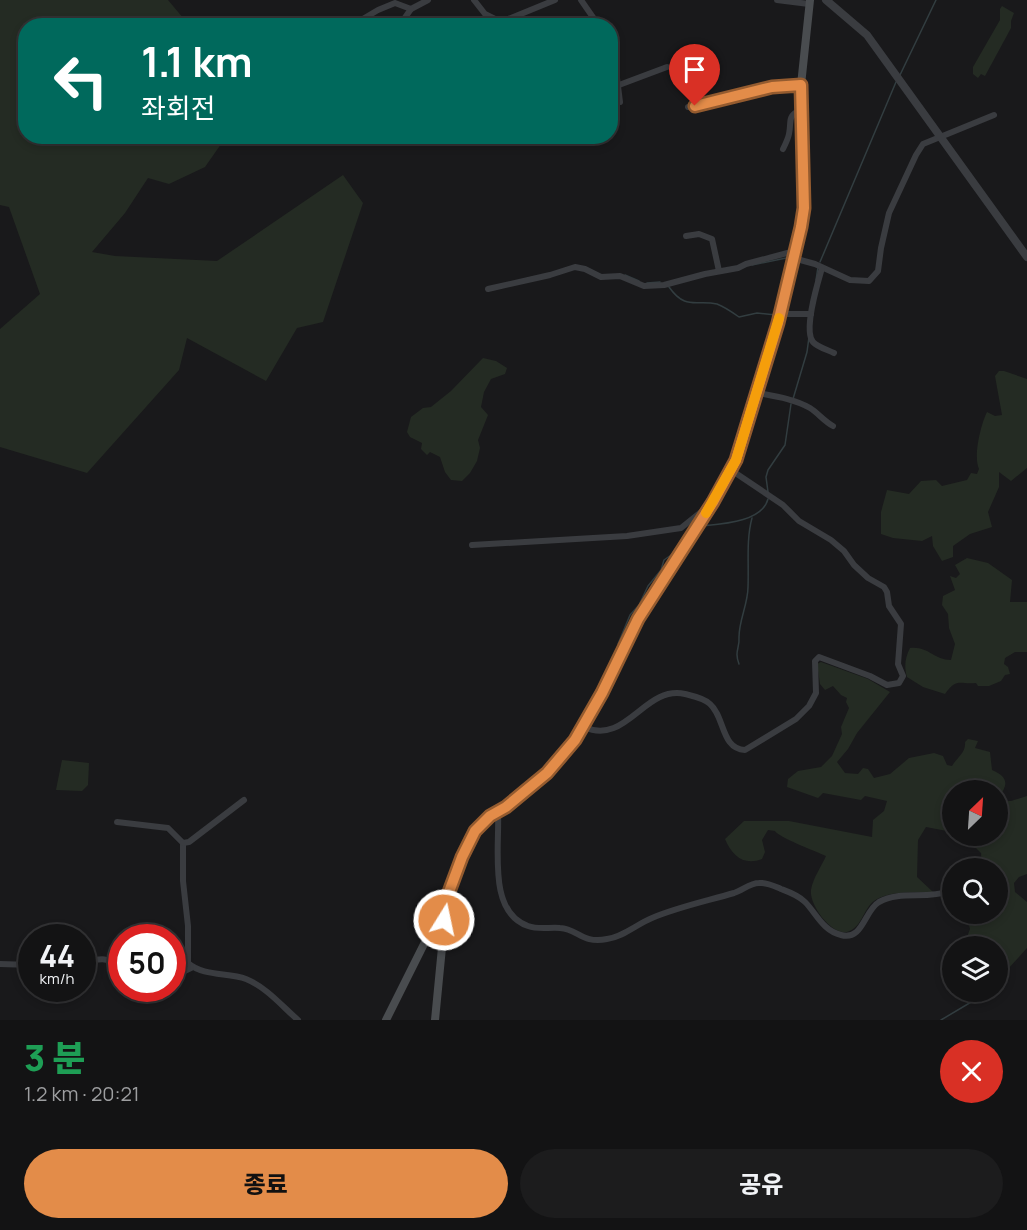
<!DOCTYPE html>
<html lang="ko">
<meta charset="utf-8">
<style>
body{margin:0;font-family:Manrope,"Noto Sans KR",sans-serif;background:#1c1c1d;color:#f1f3f6;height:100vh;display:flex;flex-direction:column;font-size:22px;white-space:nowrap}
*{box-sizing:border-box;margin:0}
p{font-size:20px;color:#9d9ea0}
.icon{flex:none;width:33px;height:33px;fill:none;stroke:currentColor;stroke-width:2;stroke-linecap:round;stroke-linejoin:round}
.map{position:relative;height:1020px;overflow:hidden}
.panel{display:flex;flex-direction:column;background:#131314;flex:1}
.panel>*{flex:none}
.banner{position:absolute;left:18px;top:18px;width:600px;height:126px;border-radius:24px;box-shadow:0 3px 9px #0003,0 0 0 2px #323234;background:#00695c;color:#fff;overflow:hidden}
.needle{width:39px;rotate:25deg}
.controls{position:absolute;left:942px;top:780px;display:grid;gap:12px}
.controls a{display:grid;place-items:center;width:66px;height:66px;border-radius:50%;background:#131314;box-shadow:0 3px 9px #0003,0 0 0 2px #323234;font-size:30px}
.speed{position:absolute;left:18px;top:924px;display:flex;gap:12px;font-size:30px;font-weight:700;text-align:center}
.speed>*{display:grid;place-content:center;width:78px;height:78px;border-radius:50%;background:#131314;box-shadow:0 3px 9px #0003,0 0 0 2px #323234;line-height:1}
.speed small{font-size:15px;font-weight:400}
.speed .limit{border:9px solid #d22;background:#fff;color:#111}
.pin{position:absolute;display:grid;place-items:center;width:51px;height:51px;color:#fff;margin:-62px -26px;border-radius:50% 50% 50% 0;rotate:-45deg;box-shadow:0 0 6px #0007}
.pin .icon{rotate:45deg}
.me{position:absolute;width:66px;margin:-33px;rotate:10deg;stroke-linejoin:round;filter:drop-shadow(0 0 4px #0008)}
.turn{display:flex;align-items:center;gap:21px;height:126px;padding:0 24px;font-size:27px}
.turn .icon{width:78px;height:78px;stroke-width:2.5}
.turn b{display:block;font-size:42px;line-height:51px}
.round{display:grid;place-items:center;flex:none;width:63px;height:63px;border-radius:32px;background:#1c1c1d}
.head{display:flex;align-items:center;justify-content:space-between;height:102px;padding:0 24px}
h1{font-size:36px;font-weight:800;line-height:45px;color:#1e9e55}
.cta{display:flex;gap:12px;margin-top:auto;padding:12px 24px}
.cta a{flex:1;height:69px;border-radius:36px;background:#e38c49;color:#111;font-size:24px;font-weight:800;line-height:69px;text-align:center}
.cta a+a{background:#1c1c1d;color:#f1f3f6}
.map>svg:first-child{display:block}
.green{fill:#242b23}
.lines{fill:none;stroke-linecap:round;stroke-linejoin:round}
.stream{stroke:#323d40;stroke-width:1.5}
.canal{stroke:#323d40;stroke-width:6}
.minor{stroke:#3a3c40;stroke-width:6}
.tertiary{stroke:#3a3c40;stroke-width:8}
.secondary{stroke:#494c4f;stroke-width:8}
.route-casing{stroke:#945b2f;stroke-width:15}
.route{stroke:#e38c49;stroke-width:10}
.slow{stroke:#f59e0b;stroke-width:10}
</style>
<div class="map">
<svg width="1027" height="1020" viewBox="0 0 1027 1020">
<rect width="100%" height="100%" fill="#19191b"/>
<g class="green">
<path d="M 0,0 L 168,0 L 189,25 L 26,26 L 26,136 L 226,137 L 205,167 L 169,184 L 148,178 L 125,213 L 92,252 L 115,256 L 217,261 L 343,175 L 363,203 L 323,322 L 297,328 L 266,381 L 187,338 L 179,370 L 87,473 L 0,447 L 0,329 L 40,294 L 9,207 L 0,205 Z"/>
<path d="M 1002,6 L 1014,13 L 1011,21 L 1011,28 L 985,76 L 981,74 L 978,78 L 973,74 L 973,67 L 1000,20 L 1000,9 Z"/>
<path d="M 483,358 L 496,361 L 507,368 L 505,374 L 491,379 L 484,392 L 481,407 L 488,415 L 478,440 L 480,448 L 477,461 L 470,473 L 462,481 L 451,480 L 445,472 L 440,457 L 430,452 L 427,455 L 421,449 L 422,443 L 410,437 L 407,432 L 411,417 L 423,408 L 431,407 L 451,391 Z"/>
<path d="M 999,371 L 1004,371 L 1027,379 L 1027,468 L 1011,481 L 999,472 L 999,487 L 988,512 L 992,527 L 970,534 L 953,546 L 953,557 L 942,561 L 933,546 L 932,536 L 922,541 L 893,538 L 881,534 L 881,512 L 887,490 L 909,494 L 921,481 L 936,480 L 942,486 L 967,480 L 971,473 L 977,474 L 979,469 C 973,456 981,424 987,412 L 995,416 L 1002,415 L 995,376 Z"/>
<path d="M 967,558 L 988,563 L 1012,580 L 1010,602 L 1027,602 L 1027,652 L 1015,652 L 1005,658 L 1004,664 L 1008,667 L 1010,674 L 1005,675 L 1001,681 L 989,686 L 978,686 L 976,683 C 960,685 957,677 945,694 L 923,687 L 907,677 C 904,666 905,658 910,648 C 929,646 933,660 951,660 L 955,644 L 949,628 L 948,614 L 942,605 L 943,596 L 955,590 L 950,576 L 956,578 L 960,574 L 955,565 Z"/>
<path d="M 821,662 L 868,679 L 890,692 L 857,733 L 848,749 L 837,762 L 845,773 L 858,774 L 863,768 L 868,769 L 874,778 L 890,774 L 909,758 L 934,753 L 943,756 L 947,765 L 952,766 C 957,757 966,753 965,742 L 968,739 L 978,741 L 975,748 L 990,752 L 992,770 C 1008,777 1009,784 998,798 L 1001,801 L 1011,801 L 1027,796 L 1027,874 L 1019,877 L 1014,883 L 1015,892 L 1027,902 L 1027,948 L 1008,969 L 998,973 L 998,946 L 972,946 L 967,937 L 970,929 L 966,914 L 998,914 L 998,868 L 982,868 L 981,853 L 969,841 L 959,836 L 998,836 L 998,790 L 952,790 L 952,832 L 926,827 L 918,840 L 917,877 L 933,892 C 914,893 890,890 874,901 C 863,909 862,928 847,932 C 831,935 809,904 811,890 C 813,878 821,867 826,856 C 815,851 778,837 775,831 L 768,830 L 762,840 L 765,852 L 762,859 C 744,866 732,856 725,839 L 744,821 L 789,821 L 872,837 L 873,820 L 884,811 L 887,801 L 865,796 L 861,800 L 823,793 L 818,798 L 787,787 L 788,779 L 798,771 L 821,767 L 832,756 L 842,734 L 841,727 L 849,708 L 846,702 L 847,698 L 841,695 L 833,686 L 825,690 L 820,684 L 817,664 Z"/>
<path d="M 62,760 L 89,763 L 88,785 L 82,791 L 56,790 Z"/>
</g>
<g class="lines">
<g class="stream">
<path d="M 900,75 L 936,0"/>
<path d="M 820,262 L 896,82"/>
<path d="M 752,265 L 791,257"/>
<path d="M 625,275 L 639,281"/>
<path d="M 816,280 L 818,267"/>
<path d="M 647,283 L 660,282"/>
<path d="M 669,287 C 686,311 696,299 717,304 C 725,307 732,312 739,317 L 757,313 L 776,315"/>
<path d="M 793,399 L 807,352 L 809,337"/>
<path d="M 768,492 L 766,477 L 768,470 L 785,445 L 791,404"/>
<path d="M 702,526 C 722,524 762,522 768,499"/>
<path d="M 618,644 L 630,615 L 639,605 L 648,586 L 661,570 L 664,560 L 671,555 L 692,528"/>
<path d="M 739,664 C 734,651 740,648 739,637 C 739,620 748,604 748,587 C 749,564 746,540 752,518"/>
<path d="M 941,1020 L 983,995"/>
</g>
<path class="canal" d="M 983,995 L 989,992"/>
<g class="minor">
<path d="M 474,0 L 485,14 L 501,22 L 555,0"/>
<path d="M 581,0 L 599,26"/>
<path d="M 777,0 L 809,4"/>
<path d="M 351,26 L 378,10 L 395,3 L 411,9 L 428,0"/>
<path d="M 405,26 L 404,19 L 411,9"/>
<path d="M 610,47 L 615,62 L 620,102"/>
<path d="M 619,85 L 667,67"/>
<path d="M 688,107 L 772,86 L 801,85"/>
<path d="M 783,149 C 785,145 788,139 789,134 C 792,120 786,117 802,109"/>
<path d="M 686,236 L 699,234 L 712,239 L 719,271"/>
<path d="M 793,258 L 815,264 L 850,280 L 869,281 L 878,271 L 881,248 L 889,213 L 916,155 L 923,144 L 994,115"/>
<path d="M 822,268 C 818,282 803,330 813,342 C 817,347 828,350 834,353"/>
<path d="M 488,289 L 550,275 L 575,267 L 585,269 L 601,277 L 620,276 L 644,286 L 664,285 L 705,274 L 738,268 L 746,264 L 795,251"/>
<path d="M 780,314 L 811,314"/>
<path d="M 758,393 C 774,396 795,399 810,408 C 818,413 824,421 833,426"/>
<path d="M 472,545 L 627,536 L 681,528 L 706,508"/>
<path d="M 584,727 C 627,746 644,685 685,694 C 693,696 704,698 710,704 C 725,717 721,749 745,750 L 796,719 L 809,706 L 816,693 L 815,661 L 819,657 L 870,676 L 887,685 L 899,683 L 903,676 L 898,664 L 901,624 L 889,606 L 887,592 L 884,587 L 868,578 L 854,565 L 844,551 L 831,540 L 799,521 L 783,505 L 731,470"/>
<path d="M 498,811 C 500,846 487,912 528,926 C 539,930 549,927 560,928 C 578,929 582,944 607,939 C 623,937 637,924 652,918 C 678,907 707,901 734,893 C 743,890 750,883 759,883 C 767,882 774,886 781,889 C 789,892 798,895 805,902 C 816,913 823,931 841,935 C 863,941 864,911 879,902 C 901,890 926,900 950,891"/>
<path d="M 117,822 L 168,828 L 183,843 L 183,881 L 188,926 L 188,963 C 204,977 228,972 246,979 C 266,987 282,1006 298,1020"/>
<path d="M 183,843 L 189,842 L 244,800"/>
<path d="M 82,962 C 98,959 110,956 122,968"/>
<path d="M 0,964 L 32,965"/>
<path d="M 172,977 L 193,967"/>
</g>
<path class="tertiary" d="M 826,0 L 867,35 L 1027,257"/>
<g class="secondary">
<path d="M 386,1020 L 446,900 L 462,857 L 475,831 L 491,816 L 506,807 L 547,773 L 575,740 L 602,693 L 638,619 L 713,502 L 736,460 L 780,317 L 801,227 L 804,208 L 801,85 L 810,0"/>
<path d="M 435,1020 L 446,906"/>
</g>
</g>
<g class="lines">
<g class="route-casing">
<path id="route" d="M 444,920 L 446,900 L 462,857 L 475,831 L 490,816 L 506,807 L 547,773 L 575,740 L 602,693 L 638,619 L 713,502 L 736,460 L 778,323 L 801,227 L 804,208 L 801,85 L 772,87 L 695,106"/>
</g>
<use href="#route" class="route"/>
<path class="slow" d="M 706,513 L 736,460 L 779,318"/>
</g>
</svg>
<div class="controls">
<a><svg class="needle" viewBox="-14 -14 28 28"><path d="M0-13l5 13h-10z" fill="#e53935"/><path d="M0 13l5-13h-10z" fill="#9d9ea0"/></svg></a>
<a><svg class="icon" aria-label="search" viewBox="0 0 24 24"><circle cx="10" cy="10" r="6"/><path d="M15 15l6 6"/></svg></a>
<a><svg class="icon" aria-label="layers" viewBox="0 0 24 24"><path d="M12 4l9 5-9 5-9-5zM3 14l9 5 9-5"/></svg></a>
</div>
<div class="speed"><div>44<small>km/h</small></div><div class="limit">50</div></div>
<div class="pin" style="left:695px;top:106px;background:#d93025"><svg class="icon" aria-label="arrive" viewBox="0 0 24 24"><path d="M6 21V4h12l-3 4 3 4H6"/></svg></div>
<svg class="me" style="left:444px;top:920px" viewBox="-20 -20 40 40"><circle r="17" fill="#e38c49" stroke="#fff" stroke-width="3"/><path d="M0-11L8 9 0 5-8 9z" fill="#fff"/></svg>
<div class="banner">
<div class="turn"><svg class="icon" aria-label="left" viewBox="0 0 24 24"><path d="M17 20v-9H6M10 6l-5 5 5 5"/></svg><div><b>1.1 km</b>좌회전</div></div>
</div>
</div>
<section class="panel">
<div class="head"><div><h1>3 분</h1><p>1.2 km · 20:21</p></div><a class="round" style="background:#d93025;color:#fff"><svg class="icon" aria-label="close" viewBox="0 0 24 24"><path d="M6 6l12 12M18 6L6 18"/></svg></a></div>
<div class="cta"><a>종료</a><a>공유</a></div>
</section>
